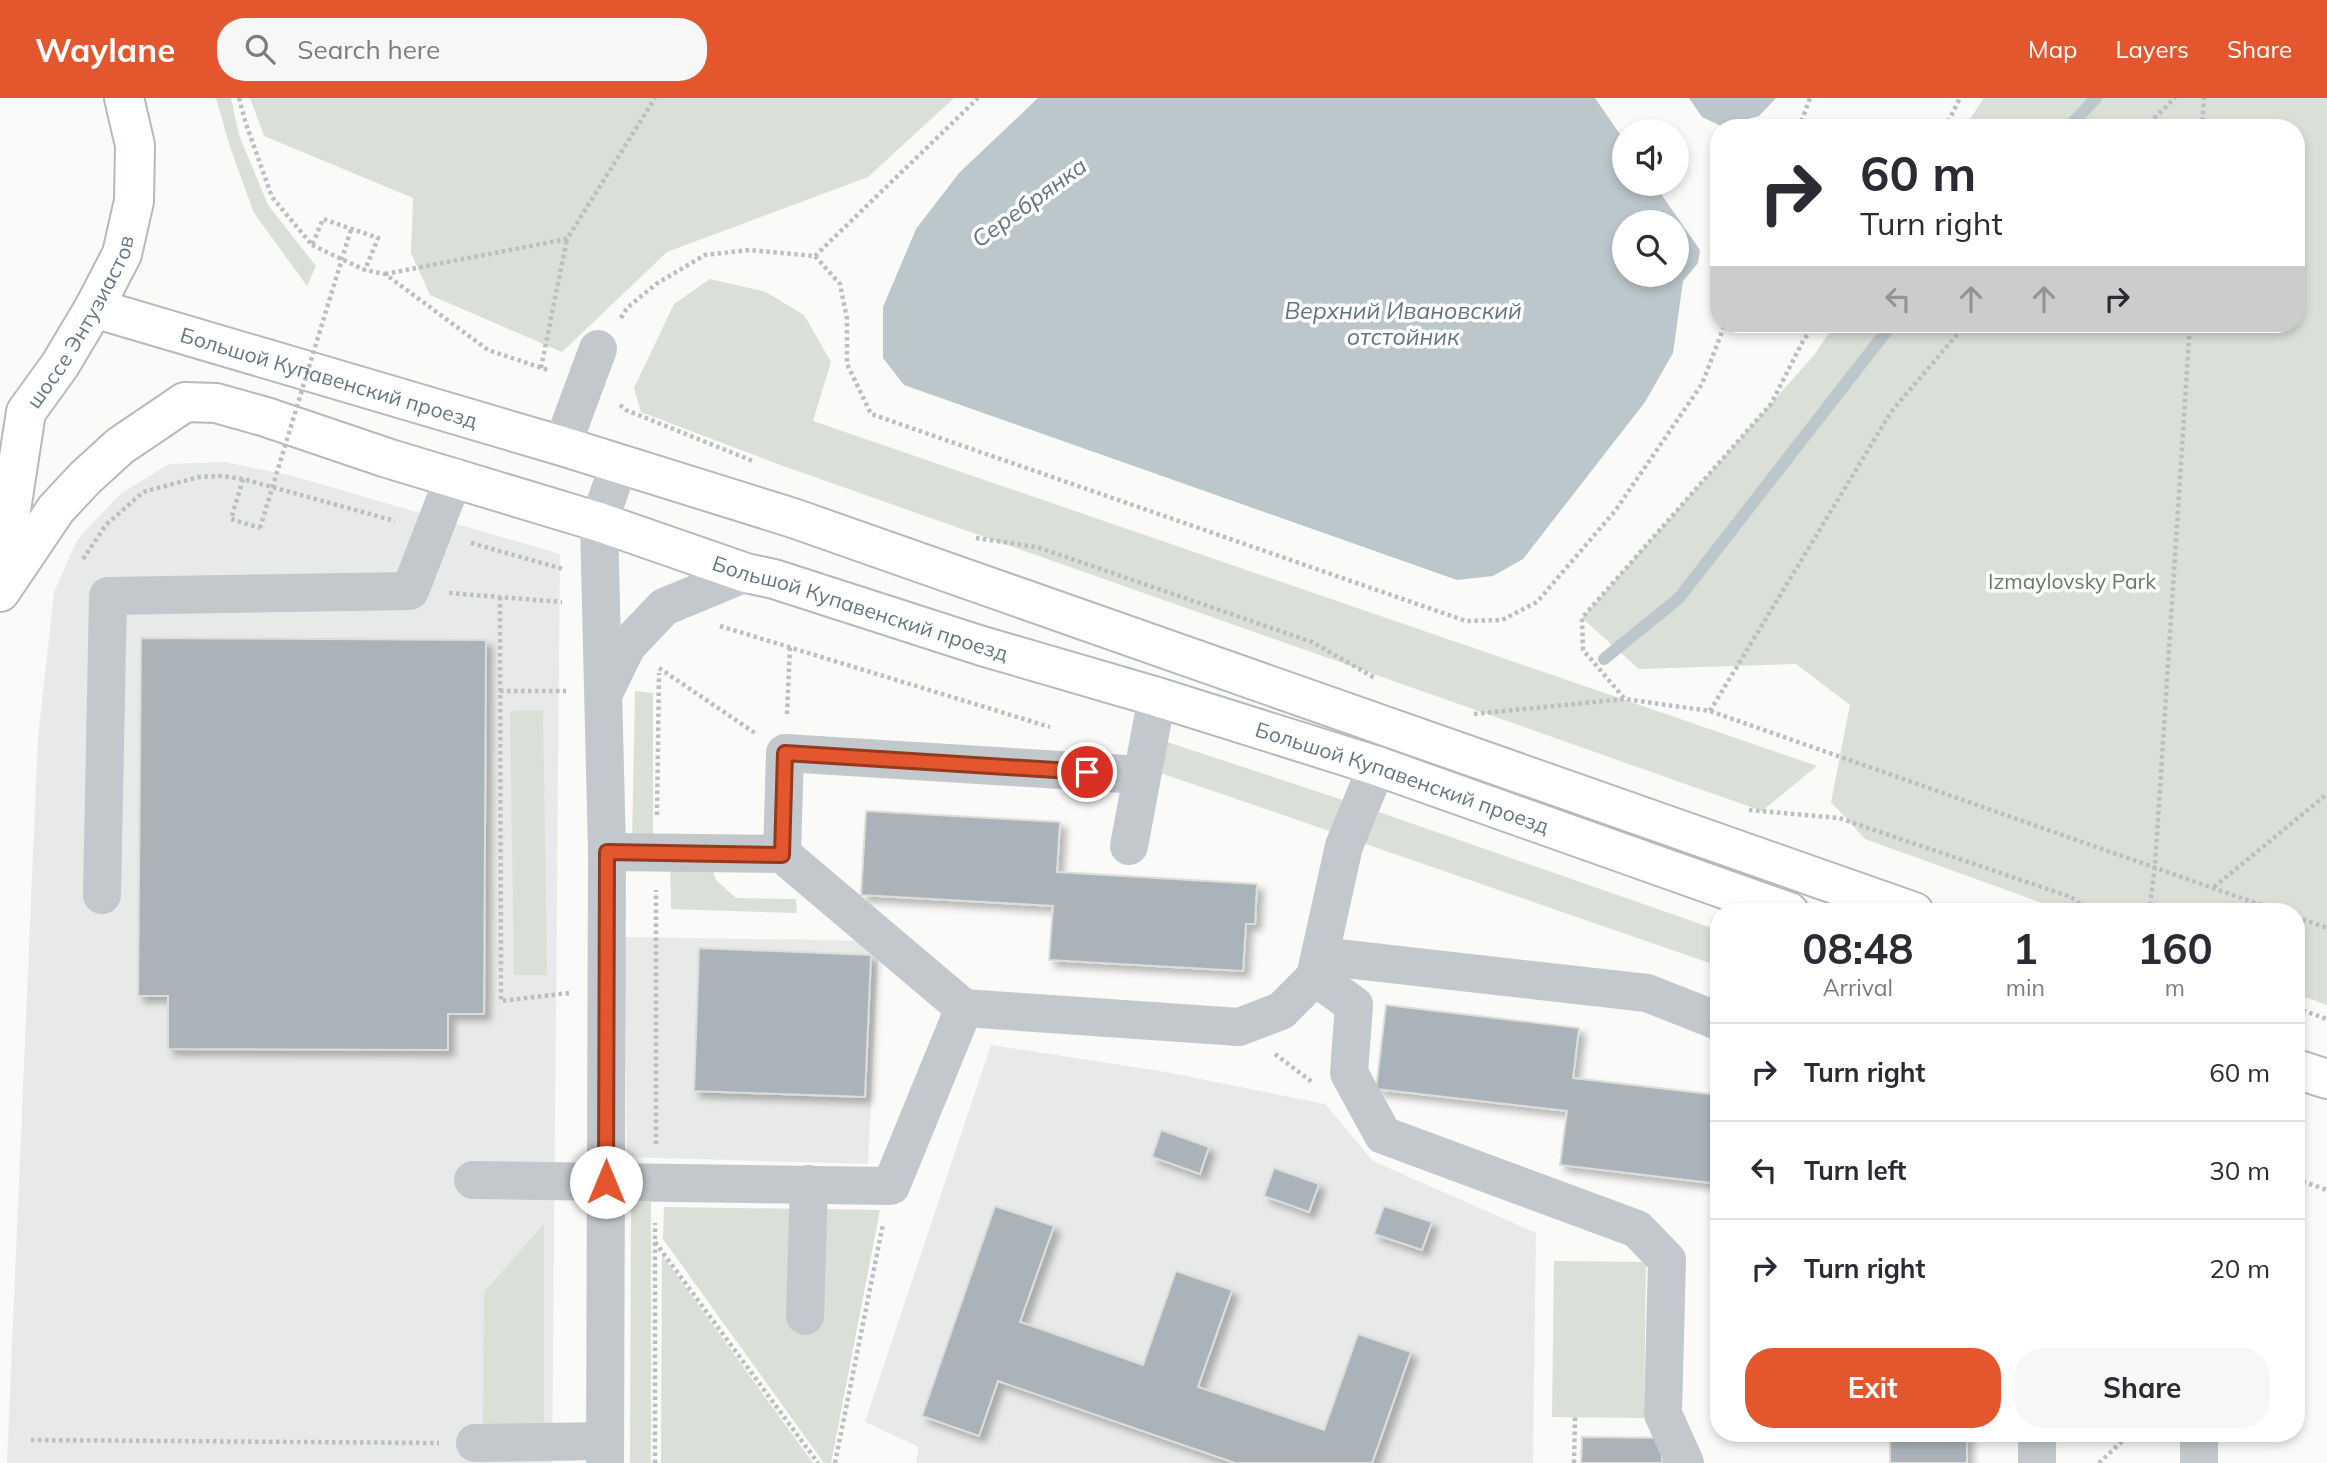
<!DOCTYPE html>
<meta charset="utf-8">
<style>
body{margin:0;font-family:Mulish,sans-serif;background:#f7f7f7;color:#2b2b33;height:100vh;display:flex;flex-direction:column;font-size:26px;white-space:nowrap}
*{box-sizing:border-box;margin:0}
p{font-size:23px;color:#7c7c81}
.icon{flex:none;width:38px;height:38px;fill:none;stroke:currentColor;stroke-width:2;stroke-linecap:round;stroke-linejoin:round}
.map{position:relative;flex:1;overflow:hidden}
.drawer{position:absolute;left:1710px;top:805px;width:595px;height:539px;display:flex;flex-direction:column;background:#fff;border-radius:28px;box-shadow:0 4px 10px #0003}
.drawer>*{flex:none}
.hud{position:absolute;left:1710px;top:21px;width:595px;height:214px;border-radius:28px;box-shadow:0 4px 10px #0003;background:#fff;color:#2b2b33;overflow:hidden}
.controls{position:absolute;left:1612px;top:21px;display:grid;gap:14px}
.controls a{display:grid;place-items:center;width:77px;height:77px;border-radius:50%;background:#fff;box-shadow:0 4px 10px #0003;font-size:35px}
.pin{position:absolute;display:grid;place-items:center;width:60px;height:60px;color:#fff;margin:-30px;border:4px solid #fff;border-radius:50%;box-shadow:0 2px 7px #0007}
.me{position:absolute;width:77px;margin:-38px;rotate:0deg;stroke-linejoin:round;filter:drop-shadow(0 0 5px #0008)}
.turn{display:flex;align-items:center;gap:24px;height:147px;padding:0 35px;font-size:32px}
.turn .icon{width:91px;height:91px;stroke-width:2.5}
.turn b{display:block;font-size:49px;line-height:60px}
.lanes{display:flex;align-items:center;height:66px;padding:0 35px;background:#0003;justify-content:center;gap:35px;direction:ltr}
.lanes .off{opacity:.35}
.eta{display:flex;justify-content:space-evenly;align-items:center;height:119px;text-align:center}
.eta b{font-size:42px;font-weight:700;line-height:49px}
.button{display:flex;gap:14px;margin-top:auto;padding:14px 35px}
.button a{flex:1;height:80px;border-radius:28px;background:#e4572e;color:#fff;font-size:28px;font-weight:700;line-height:80px;text-align:center}
.button a+a{background:#f7f7f7;color:#2b2b33}
ul{padding:0;list-style:none}
li{display:flex;align-items:center;gap:21px;height:98px;padding:0 35px;border-top:2px solid #e1e1e2}
li div{flex:1}
li b{display:block;font-size:26px}
li em{font-style:normal}
header{display:flex;align-items:center;gap:42px;box-sizing:border-box;height:98px;padding:0 35px;background:#e4572e;color:#fff}
header strong{font-size:33px}
nav{display:flex;gap:38px;margin-inline-start:auto;font-size:24px}
.search{width:490px;height:63px;background:#f7f7f7;display:flex;align-items:center;gap:18px;box-sizing:border-box;padding:0 24px;border-radius:28px;color:#7c7c81;font-size:26px}
.map>svg:first-child{display:block}
.built{fill:#e8e9e9}
.green{fill:#dadfd7}
.water{fill:#bbc7cb;fill-rule:evenodd}
.lines{fill:none;stroke-linecap:round;stroke-linejoin:round}
.stream{stroke:#bbc7cb;stroke-width:12}
.building{fill:#aab3b9;stroke:#dcdcda;stroke-width:2;filter:url(#shadow)}
.major-casing{stroke:#b5babe;stroke-width:42}
.path{stroke:#bbbfc2;stroke-width:4.5;stroke-dasharray:3.5 3.5;stroke-linecap:butt}
.minor{stroke:#c3c8cc;stroke-width:38}
.major{stroke:#fff;stroke-width:38}
.path-bridge{stroke:#bbbfc2;stroke-width:4.5;stroke-dasharray:3.5 3.5;stroke-linecap:butt}
.route-casing{stroke:#94391e;stroke-width:18}
.route{stroke:#e4572e;stroke-width:12}
.labels{text-anchor:middle;dominant-baseline:central;stroke-width:7;stroke-linejoin:round;paint-order:stroke}
.street-label{font-size:21px;fill:#657683;stroke:#fff}
.park-label{font-size:21px;fill:#687a64;stroke:#fff}
.water-label{font-size:23px;font-style:italic;fill:#60757c;stroke:#fff}
</style>
<header>
<strong>Waylane</strong>
<div class="search"><svg class="icon" aria-label="search" viewBox="0 0 24 24"><circle cx="10" cy="10" r="6"/><path d="M15 15l6 6"/></svg>Search here</div>
<nav><a>Map</a><a>Layers</a><a>Share</a></nav>
</header>
<div class="map">
<svg width="2327" height="1365" viewBox="0 0 2327 1365">
<defs>
<filter id="shadow"><feDropShadow dx="6" dy="6" stdDeviation="3.5" flood-color="#0004"/></filter>
</defs>
<rect width="100%" height="100%" fill="#fafaf8"/>
<g class="built">
<path d="M 225,364 L 293,378 L 560,456 L 552,1365 L 7,1365 L 38,639 L 54,494 L 77,442 L 120,396 L 169,366 Z"/>
<path d="M 624,839 L 879,843 L 868,1066 L 627,1059 Z"/>
<path d="M 991,947 L 1166,974 L 1325,1006 L 1373,1063 L 1536,1135 L 1533,1365 L 916,1365 L 919,1349 L 865,1324 Z"/>
</g>
<g class="green">
<path d="M 216,0 L 231,0 L 239,37 L 268,107 L 316,168 L 307,188 L 254,115 L 230,49 Z"/>
<path d="M 250,0 L 954,0 L 868,79 L 667,154 L 562,254 L 430,197 L 411,155 L 413,100 L 264,38 Z"/>
<path d="M 1984,0 L 2327,0 L 2327,907 L 2296,896 L 2296,814 L 2067,814 L 1865,741 L 1831,704 L 1850,607 L 1796,566 L 1639,571 L 1582,520 L 1814,257 L 1835,226 L 2296,226 L 2296,30 L 1964,30 Z"/>
<path d="M 710,181 L 766,194 L 804,217 L 831,264 L 813,323 L 1817,668 L 1762,713 L 786,369 L 641,314 L 634,290 L 674,206 Z"/>
<path d="M 635,593 L 653,595 L 653,743 L 632,744 Z"/>
<path d="M 543,612 L 547,877 L 514,877 L 510,613 Z"/>
<path d="M 1161,642 L 1358,707 L 1341,737 L 1152,672 Z"/>
<path d="M 1376,713 L 1718,832 L 1718,868 L 1357,743 Z"/>
<path d="M 670,767 L 711,767 L 716,782 L 736,800 L 796,801 L 797,815 L 671,811 Z"/>
<path d="M 631,1104 L 651,1104 L 651,1365 L 630,1365 Z"/>
<path d="M 664,1109 L 880,1112 L 831,1365 L 824,1365 L 663,1141 Z"/>
<path d="M 544,1126 L 544,1327 L 483,1327 L 484,1194 Z"/>
<path d="M 662,1157 L 813,1365 L 661,1365 Z"/>
<path d="M 1554,1163 L 1646,1164 L 1644,1320 L 1552,1319 Z"/>
</g>
<g class="water">
<path d="M 1038,0 L 1595,0 L 1624,42 L 1624,86 L 1654,86 L 1700,152 L 1698,165 L 1683,183 L 1673,255 L 1645,304 L 1523,461 L 1493,478 L 1457,482 L 904,287 L 883,260 L 883,209 L 916,131 L 959,75 ZM 1624,124 L 1676,124 L 1676,177 L 1624,177 Z"/>
<path d="M 1689,0 L 1776,0 L 1759,18 L 1721,28 L 1702,19 Z"/>
</g>
<g class="lines">
<g class="stream">
<path d="M 2068,30 L 2096,0"/>
<path d="M 1604,561 L 1679,500 L 1892,226"/>
</g>
</g>
<g class="building">
<path d="M 141,540 L 486,542 L 484,916 L 448,916 L 448,952 L 168,951 L 168,898 L 138,898 Z"/>
<path d="M 866,713 L 1060,724 L 1057,774 L 1257,786 L 1255,826 L 1246,826 L 1243,873 L 1049,862 L 1053,808 L 861,797 Z"/>
<path d="M 699,850 L 871,857 L 865,999 L 694,993 Z"/>
<path d="M 1386,907 L 1579,930 L 1573,980 L 1718,997 L 1718,1162 L 1711,1162 L 1711,1085 L 1560,1067 L 1567,1013 L 1376,991 Z"/>
<path d="M 1161,1032 L 1209,1049 L 1200,1076 L 1152,1059 Z"/>
<path d="M 1274,1070 L 1319,1086 L 1309,1114 L 1264,1098 Z"/>
<path d="M 995,1108 L 1054,1128 L 1020,1224 L 1143,1267 L 1176,1173 L 1232,1192 L 1198,1289 L 1324,1332 L 1358,1236 L 1411,1254 L 1372,1365 L 1235,1365 L 998,1283 L 979,1338 L 922,1318 Z"/>
<path d="M 1384,1108 L 1432,1124 L 1422,1152 L 1374,1136 Z"/>
<rect x="1890" y="1335" width="77" height="30"/>
<path d="M 1582,1339 L 1662,1340 L 1662,1365 L 1581,1365 Z"/>
</g>
<g class="lines">
<g class="major-casing">
<g id="major">
<path id="s1" d="M 94,210 L 562,348 L 793,420 L 1914,814"/>
<path id="s2" d="M 0,484 L 26,314 L 60,267 L 94,210 L 122,156 L 134,103 L 135,47 L 124,0"/>
<path id="s3" d="M 0,494 L 56,411 L 85,380 L 120,348 L 185,304 L 216,305 L 266,319 L 387,360 L 599,424 L 746,475 L 774,481 L 982,548 L 1157,599 L 1377,668 L 1789,814"/>
<path d="M 2296,971 L 2327,981"/>
</g>
</g>
<g class="path">
<path d="M 239,0 L 246,26 L 272,99 L 312,147 L 323,121 L 378,140 L 365,172"/>
<path d="M 1799,30 L 1810,0"/>
<path d="M 1945,30 L 1960,0"/>
<path d="M 2144,30 L 2175,0"/>
<path d="M 2202,30 L 2204,0"/>
<path d="M 312,147 L 365,172 L 385,176 L 488,252 L 548,272"/>
<path d="M 815,158 L 978,0"/>
<path d="M 385,176 L 567,141 L 655,0"/>
<path d="M 621,220 L 627,210 L 656,186 L 705,157 L 749,152 L 815,158 L 840,186 L 847,221 L 847,266 L 871,316 L 1466,523 L 1502,522 L 1537,504 L 1615,413 L 1702,286 L 1725,226"/>
<path d="M 541,270 L 567,141"/>
<path d="M 620,307 L 626,312 L 753,363"/>
<path d="M 243,381 L 231,421 L 260,430"/>
<path d="M 976,440 L 1037,449 L 1312,544 L 1375,580"/>
<path d="M 471,445 L 563,471"/>
<path d="M 83,461 L 106,427 L 143,394 L 199,379 L 221,378 L 243,381 L 395,423"/>
<path d="M 449,495 L 562,504"/>
<path d="M 500,499 L 501,903 L 569,895"/>
<path d="M 720,528 L 1050,629"/>
<path d="M 659,570 L 755,635"/>
<path d="M 500,593 L 566,593"/>
<path d="M 1624,600 L 1583,552 L 1582,520 L 1771,306 L 1803,243 L 1815,226"/>
<path d="M 1710,613 L 1891,314 L 1966,226"/>
<path d="M 787,616 L 790,549"/>
<path d="M 1474,616 L 1625,601 L 1710,613 L 2281,814"/>
<path d="M 1749,712 L 1839,720 L 2071,799 L 2090,814"/>
<path d="M 657,717 L 659,575"/>
<path d="M 2214,789 L 2327,696"/>
<path d="M 2149,814 L 2155,768 L 2190,226"/>
<path d="M 2296,819 L 2327,830"/>
<path d="M 2296,910 L 2327,921"/>
<path d="M 1275,956 L 1312,984"/>
<path d="M 656,1046 L 656,792"/>
<path d="M 2296,1081 L 2327,1092"/>
<path d="M 655,1144 L 818,1365"/>
<path d="M 31,1342 L 439,1345"/>
<path d="M 655,1365 L 655,1125"/>
<path d="M 835,1365 L 883,1126"/>
<path d="M 1574,1365 L 1575,1319"/>
<path d="M 2099,1365 L 2131,1335"/>
</g>
<g class="minor">
<path d="M 562,348 L 598,251"/>
<path d="M 605,593 L 627,548 L 664,509 L 746,475"/>
<path d="M 1377,668 L 1344,748 L 1315,879 L 1354,907 L 1349,975 L 1383,1037 L 1637,1131 L 1667,1162 L 1663,1316 L 1685,1365"/>
<path d="M 1129,748 L 1157,599"/>
<path d="M 607,754 L 782,756 L 785,655 L 1141,677"/>
<path d="M 782,756 L 964,910"/>
<path d="M 102,797 L 108,498 L 410,493 L 454,379"/>
<path d="M 1320,858 L 1647,895 L 1718,923"/>
<path d="M 473,1082 L 891,1088 L 964,910 L 1239,929 L 1281,913 L 1315,879"/>
<path d="M 805,1218 L 809,1086"/>
<path d="M 2199,1335 L 2199,1365"/>
<path d="M 475,1345 L 605,1343"/>
<path d="M 605,1365 L 607,754 L 599,424 L 619,366"/>
<path d="M 2037,1365 L 2037,1335"/>
</g>
<use href="#major" class="major"/>
<path class="path-bridge" d="M 260,430 L 351,131"/>
</g>
<g class="lines">
<g class="route-casing">
<path id="route" d="M 606,1084 L 607,754 L 782,757 L 785,655 L 1087,674"/>
</g>
<use href="#route" class="route"/>
</g>
<g class="labels">
<g class="street-label">
<text stroke="none"><textPath href="#s2" startOffset="278">шоссе Энтузиастов</textPath></text>
<text stroke="none"><textPath href="#s1" startOffset="245">Большой Купавенский проезд</textPath></text>
<text stroke="none"><textPath href="#s3" startOffset="976">Большой Купавенский проезд</textPath></text>
<text stroke="none"><textPath href="#s3" startOffset="1544">Большой Купавенский проезд</textPath></text>
</g>
<g class="park-label">
<text x="2072" y="483">Izmaylovsky Park</text>
</g>
<g class="water-label">
<text transform="translate(1029 104) rotate(-36)">Серебрянка</text>
<text x="1403" y="212">Верхний Ивановский<tspan x="1403" dy="26">отстойник</tspan></text>
</g>
</g>
</svg>
<div class="controls">
<a><svg class="icon" aria-label="sound" viewBox="0 0 24 24"><path d="M4 9h4l5-4v14l-5-4H4zM17 9q2 3 0 6"/></svg></a>
<a><svg class="icon" aria-label="search" viewBox="0 0 24 24"><circle cx="10" cy="10" r="6"/><path d="M15 15l6 6"/></svg></a>
</div>
<div class="pin" style="left:1087px;top:674px;background:#d93025"><svg class="icon" aria-label="arrive" viewBox="0 0 24 24"><path d="M6 21V4h12l-3 4 3 4H6"/></svg></div>
<svg class="me" style="left:606px;top:1084px" viewBox="-20 -20 40 40"><circle r="19" fill="#fff"/><path d="M0-13L10 11 0 6-10 11z" fill="#e4572e"/></svg>
<div class="hud">
<div class="turn"><svg class="icon" aria-label="right" viewBox="0 0 24 24"><path d="M7 20v-9h11M14 6l5 5-5 5"/></svg><div><b>60 m</b>Turn right</div></div>
<div class="lanes"><svg class="icon off" aria-label="left" viewBox="0 0 24 24"><path d="M17 20v-9H6M10 6l-5 5 5 5"/></svg><svg class="icon off" aria-label="ahead" viewBox="0 0 24 24"><path d="M12 20V5M6 11l6-6 6 6"/></svg><svg class="icon off" aria-label="ahead" viewBox="0 0 24 24"><path d="M12 20V5M6 11l6-6 6 6"/></svg><svg class="icon" aria-label="right" viewBox="0 0 24 24"><path d="M7 20v-9h11M14 6l5 5-5 5"/></svg></div>
</div>
<section class="drawer">
<div class="eta">
<div><b>08:48</b><p>Arrival</p></div>
<div><b>1</b><p>min</p></div>
<div><b>160</b><p>m</p></div>
</div>
<ul>
<li><svg class="icon" aria-label="right" viewBox="0 0 24 24"><path d="M7 20v-9h11M14 6l5 5-5 5"/></svg><div><b>Turn right</b></div><em>60 m</em></li>
<li><svg class="icon" aria-label="left" viewBox="0 0 24 24"><path d="M17 20v-9H6M10 6l-5 5 5 5"/></svg><div><b>Turn left</b></div><em>30 m</em></li>
<li><svg class="icon" aria-label="right" viewBox="0 0 24 24"><path d="M7 20v-9h11M14 6l5 5-5 5"/></svg><div><b>Turn right</b></div><em>20 m</em></li>
</ul>
<div class="button"><a>Exit</a><a>Share</a></div>
</section>
</div>
